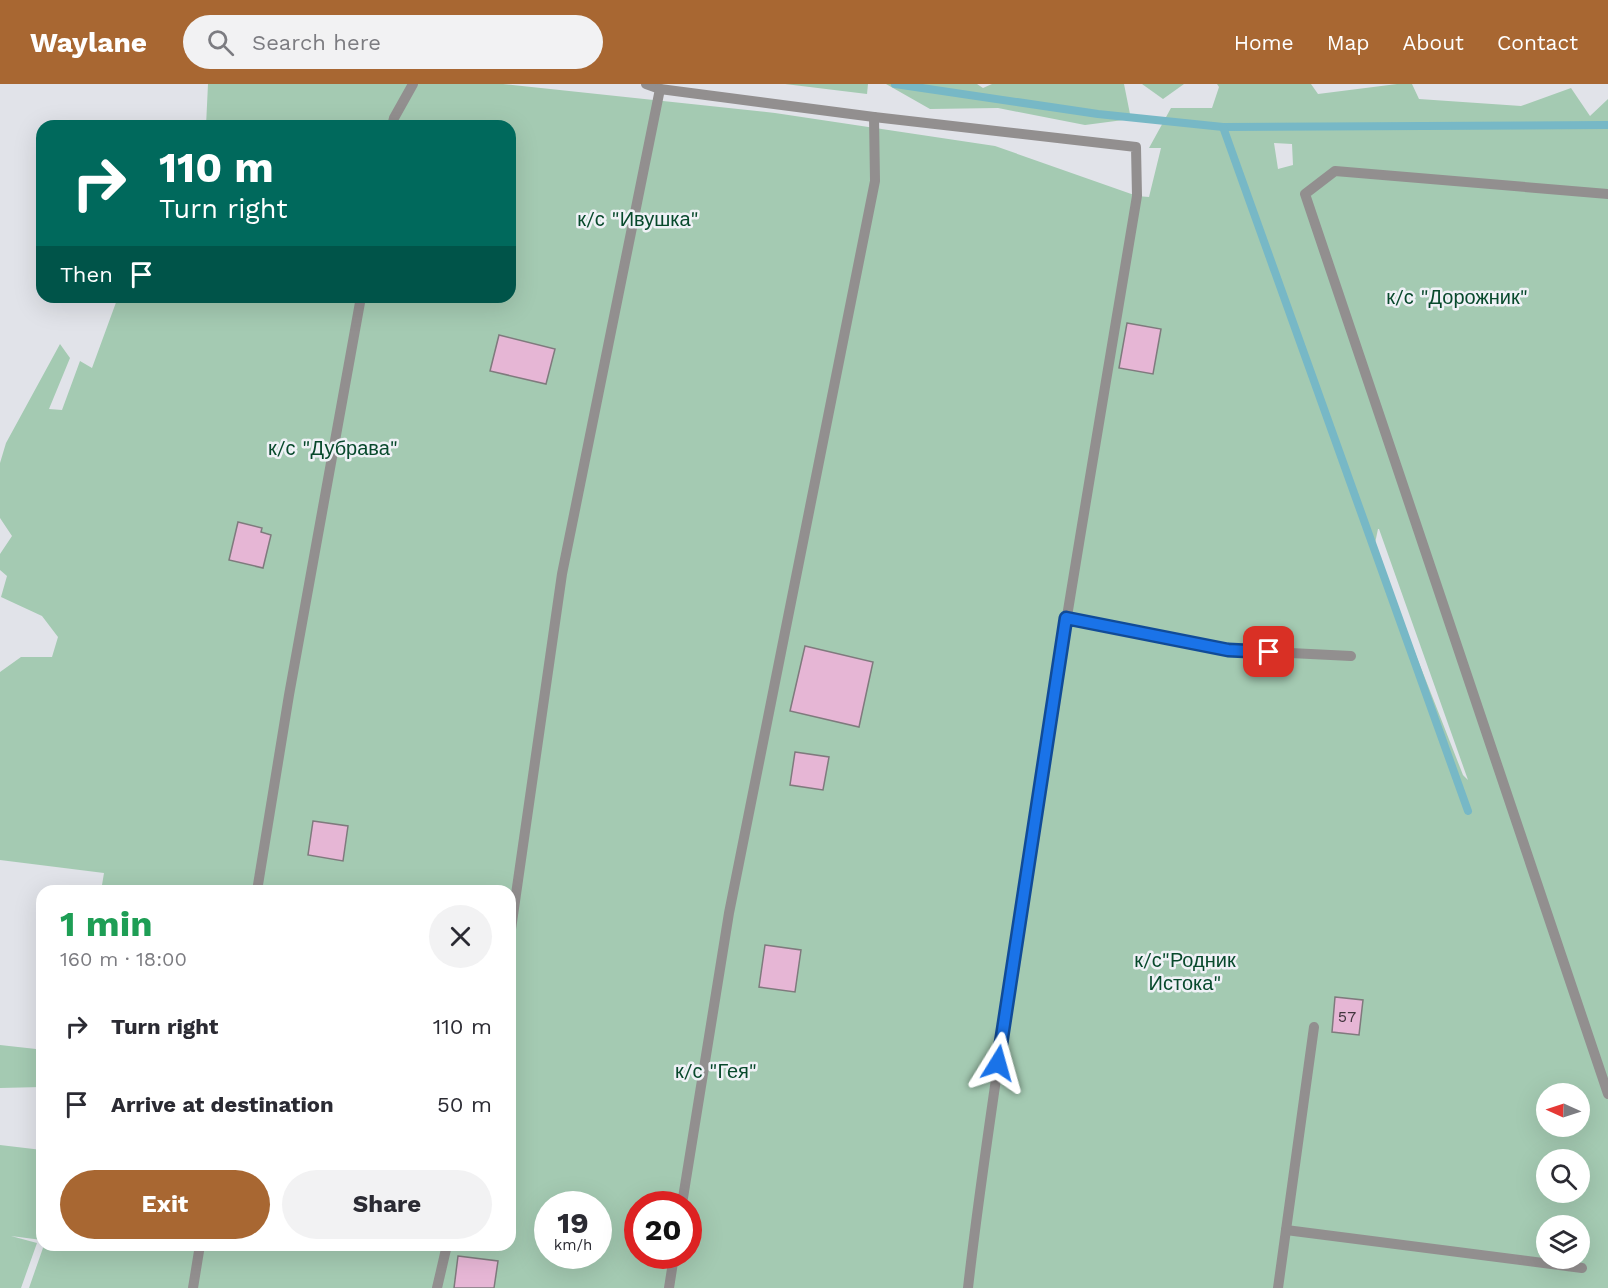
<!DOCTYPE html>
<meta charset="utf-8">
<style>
body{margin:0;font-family:"Work Sans",sans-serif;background:#f2f2f3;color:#2b2b33;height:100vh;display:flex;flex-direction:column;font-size:22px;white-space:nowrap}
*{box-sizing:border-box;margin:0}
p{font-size:20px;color:#7c7c81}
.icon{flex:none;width:33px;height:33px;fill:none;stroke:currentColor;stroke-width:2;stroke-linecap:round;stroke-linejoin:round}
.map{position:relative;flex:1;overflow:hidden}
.sheet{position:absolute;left:36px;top:801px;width:480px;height:366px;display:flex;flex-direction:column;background:#fff;border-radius:18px;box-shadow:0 6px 24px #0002}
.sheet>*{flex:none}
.top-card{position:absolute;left:36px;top:36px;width:480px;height:183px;border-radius:18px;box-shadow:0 6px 24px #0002;background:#00695c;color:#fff;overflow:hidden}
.needle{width:39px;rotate:273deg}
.tools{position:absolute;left:1536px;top:999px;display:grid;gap:12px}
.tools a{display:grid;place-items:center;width:54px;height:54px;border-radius:50%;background:#fff;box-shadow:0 6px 24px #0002;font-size:30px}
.speed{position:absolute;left:534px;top:1107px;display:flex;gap:12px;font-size:30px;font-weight:700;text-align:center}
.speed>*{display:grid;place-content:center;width:78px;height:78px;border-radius:50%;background:#fff;box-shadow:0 6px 24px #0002;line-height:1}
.speed small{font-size:15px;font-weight:400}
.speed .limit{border:9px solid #d22;background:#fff;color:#111}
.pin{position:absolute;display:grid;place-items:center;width:51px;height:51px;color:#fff;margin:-26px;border-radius:12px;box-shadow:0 3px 9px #0006}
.me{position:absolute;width:66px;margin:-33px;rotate:8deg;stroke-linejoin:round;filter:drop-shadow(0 0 4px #0008)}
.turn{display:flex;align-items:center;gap:21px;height:126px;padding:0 24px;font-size:27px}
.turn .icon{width:78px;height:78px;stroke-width:2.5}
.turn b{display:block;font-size:42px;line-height:51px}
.then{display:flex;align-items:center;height:57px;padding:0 24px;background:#0003;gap:12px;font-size:22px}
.round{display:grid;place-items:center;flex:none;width:63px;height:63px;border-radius:32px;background:#f2f2f3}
.head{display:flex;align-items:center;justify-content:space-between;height:102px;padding:0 24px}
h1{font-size:36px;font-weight:700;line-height:45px;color:#1e9e55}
.button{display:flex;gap:12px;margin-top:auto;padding:12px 24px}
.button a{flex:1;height:69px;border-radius:36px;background:#a86732;color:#fff;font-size:24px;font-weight:700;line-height:69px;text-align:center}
.button a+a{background:#f2f2f3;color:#2b2b33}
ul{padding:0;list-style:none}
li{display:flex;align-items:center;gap:18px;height:78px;padding:0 24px}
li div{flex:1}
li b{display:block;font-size:22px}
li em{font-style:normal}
header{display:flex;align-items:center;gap:36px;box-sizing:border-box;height:84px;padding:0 30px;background:#a86732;color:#fff}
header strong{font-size:28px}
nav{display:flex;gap:33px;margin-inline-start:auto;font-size:21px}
.search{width:420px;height:54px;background:#f2f2f3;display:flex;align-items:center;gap:15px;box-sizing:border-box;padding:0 21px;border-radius:33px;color:#7c7c81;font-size:22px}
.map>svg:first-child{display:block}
.green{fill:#a4cab2;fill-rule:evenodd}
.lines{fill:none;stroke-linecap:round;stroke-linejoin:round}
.stream{stroke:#77b8c6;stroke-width:8}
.building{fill:#e6b6d5;stroke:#7f7a7d;stroke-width:1.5}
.service{stroke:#928f8f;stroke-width:10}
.route-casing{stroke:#114b97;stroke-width:15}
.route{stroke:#1a73e8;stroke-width:10}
.labels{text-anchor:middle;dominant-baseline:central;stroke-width:5;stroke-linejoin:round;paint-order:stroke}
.number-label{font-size:16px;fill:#42363f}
.park-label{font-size:20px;fill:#08492c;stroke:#eff1f6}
</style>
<header>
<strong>Waylane</strong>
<div class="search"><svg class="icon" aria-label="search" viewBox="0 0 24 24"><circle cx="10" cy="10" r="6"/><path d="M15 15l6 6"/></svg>Search here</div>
<nav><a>Home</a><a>Map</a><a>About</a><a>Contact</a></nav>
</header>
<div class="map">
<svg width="1608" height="1204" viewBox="0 0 1608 1204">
<rect width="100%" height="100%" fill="#e1e3e9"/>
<g class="green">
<path d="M 208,0 L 503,0 L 775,29 L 995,62 L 1137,112 L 1149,113 L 1161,64 L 1149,64 L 1171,24 L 1212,24 L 1219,3 L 1217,0 L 1311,0 L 1318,10 L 1397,0 L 1412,0 L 1419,15 L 1521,22 L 1571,4 L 1590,32 L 1608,15 L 1608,1204 L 29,1204 L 44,1161 L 510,1161 L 510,807 L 101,807 L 104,789 L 0,776 L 0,588 L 21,573 L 52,573 L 58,553 L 42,532 L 1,513 L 7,492 L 0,486 L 0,470 L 12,452 L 0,434 L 0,379 L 6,359 L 60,260 L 70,274 L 49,325 L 62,326 L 80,277 L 92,284 L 118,213 L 510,213 L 510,42 L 206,42 ZM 1274,59 L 1292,60 L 1293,81 L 1278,85 ZM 1378,445 L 1379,445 L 1468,696 L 1463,691 L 1374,464 ZM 1546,1010 L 1580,1010 L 1580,1042 L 1546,1042 ZM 1546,1076 L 1580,1076 L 1580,1108 L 1546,1108 ZM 548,1120 L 598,1120 L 598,1172 L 548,1172 ZM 638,1120 L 688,1120 L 688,1172 L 638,1172 ZM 1546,1142 L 1580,1142 L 1580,1174 L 1546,1174 Z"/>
<path d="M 785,0 L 868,0 L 867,10 Z"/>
<path d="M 886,0 L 977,0 L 983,4 L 992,0 L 1124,0 L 1131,35 L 1085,41 L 998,24 L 930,25 Z"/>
<path d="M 1142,0 L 1184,0 L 1163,15 Z"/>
<path d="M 0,961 L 36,965 L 42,962 L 42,1003 L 0,1004 Z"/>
<path d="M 0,1061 L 42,1066 L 42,1156 L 11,1152 L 37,1159 L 21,1204 L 0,1204 Z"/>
</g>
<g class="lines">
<g class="stream">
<path d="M 895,0 L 1098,30 L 1223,43 L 1608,41"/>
<path d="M 1223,43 L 1468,727"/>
</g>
</g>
<g class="building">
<path d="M 1127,239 L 1161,245 L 1153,290 L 1119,284 Z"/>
<path d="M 499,251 L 555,265 L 546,300 L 490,287 Z"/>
<path d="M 238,438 L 262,444 L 261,448 L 271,451 L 263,484 L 229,476 Z"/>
<path d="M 805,562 L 873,578 L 859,643 L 790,627 Z"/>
<path d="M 795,668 L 829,673 L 823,706 L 790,701 Z"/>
<path d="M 313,737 L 348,742 L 343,777 L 308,771 Z"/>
<path d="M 765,861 L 801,866 L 795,908 L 759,903 Z"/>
<path d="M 1335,913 L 1363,916 L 1359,951 L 1332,948 Z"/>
<path d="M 458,1172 L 498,1177 L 494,1204 L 454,1204 Z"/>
</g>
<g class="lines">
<g class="service">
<path d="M 646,0 L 660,5 L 874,33 L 1136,63 L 1137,112 C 1094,369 1050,627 1012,885 C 997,991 980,1097 968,1204"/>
<path d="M 392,42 L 394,34 L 413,0"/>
<path d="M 1608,110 L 1335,87 L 1305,110 L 1608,1010"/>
<path d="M 1066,534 L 1228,566 L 1351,572"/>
<path d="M 257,807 L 289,611 L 361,213"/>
<path d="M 510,852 L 562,490 L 660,5"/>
<path d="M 682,1120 L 729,829 L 875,97 L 874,33"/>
<path d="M 1286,1146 L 1582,1184"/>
<path d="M 193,1204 L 200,1161"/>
<path d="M 437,1204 L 447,1161"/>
<path d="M 669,1204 L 674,1172"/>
<path d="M 1278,1204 L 1314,943"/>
</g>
</g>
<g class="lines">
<g class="route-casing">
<path id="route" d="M 998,979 L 1066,534 L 1228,566 L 1269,568"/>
</g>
<use href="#route" class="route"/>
</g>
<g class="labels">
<g class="number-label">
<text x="1347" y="932">57</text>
</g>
<g class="park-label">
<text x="638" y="135">к/с "Ивушка"</text>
<text x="1457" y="213">к/с "Дорожник"</text>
<text x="333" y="364">к/с "Дубрава"</text>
<text x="1185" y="876">к/с"Родник<tspan x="1185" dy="23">Истока"</tspan></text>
<text x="716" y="987">к/с "Гея"</text>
</g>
</g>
</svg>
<div class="tools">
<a><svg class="needle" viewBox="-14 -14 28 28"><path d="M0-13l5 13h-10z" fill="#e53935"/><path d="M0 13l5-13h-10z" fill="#7c7c81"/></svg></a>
<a><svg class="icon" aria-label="search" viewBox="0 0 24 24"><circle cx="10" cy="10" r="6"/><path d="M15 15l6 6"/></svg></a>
<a><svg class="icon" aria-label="layers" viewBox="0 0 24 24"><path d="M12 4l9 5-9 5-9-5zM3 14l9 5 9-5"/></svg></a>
</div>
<div class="speed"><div>19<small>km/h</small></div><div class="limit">20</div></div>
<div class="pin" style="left:1269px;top:568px;background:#d93025"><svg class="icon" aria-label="arrive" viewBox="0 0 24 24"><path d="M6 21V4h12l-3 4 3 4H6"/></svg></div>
<svg class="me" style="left:998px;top:979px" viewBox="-20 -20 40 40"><path d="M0-17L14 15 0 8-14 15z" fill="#1a73e8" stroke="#fff" stroke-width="4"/></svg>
<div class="top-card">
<div class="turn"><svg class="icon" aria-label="right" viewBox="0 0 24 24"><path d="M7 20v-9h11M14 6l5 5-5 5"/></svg><div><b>110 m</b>Turn right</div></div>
<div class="then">Then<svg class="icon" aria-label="arrive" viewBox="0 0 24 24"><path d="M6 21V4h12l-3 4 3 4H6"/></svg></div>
</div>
<section class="sheet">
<div class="head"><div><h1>1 min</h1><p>160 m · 18:00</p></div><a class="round"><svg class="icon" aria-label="close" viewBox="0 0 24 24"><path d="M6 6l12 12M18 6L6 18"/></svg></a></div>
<ul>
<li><svg class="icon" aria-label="right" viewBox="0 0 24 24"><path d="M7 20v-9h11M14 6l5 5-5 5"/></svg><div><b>Turn right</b></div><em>110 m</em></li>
<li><svg class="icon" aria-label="arrive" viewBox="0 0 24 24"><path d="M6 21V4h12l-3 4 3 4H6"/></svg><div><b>Arrive at destination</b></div><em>50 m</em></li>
</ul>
<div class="button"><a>Exit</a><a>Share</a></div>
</section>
</div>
